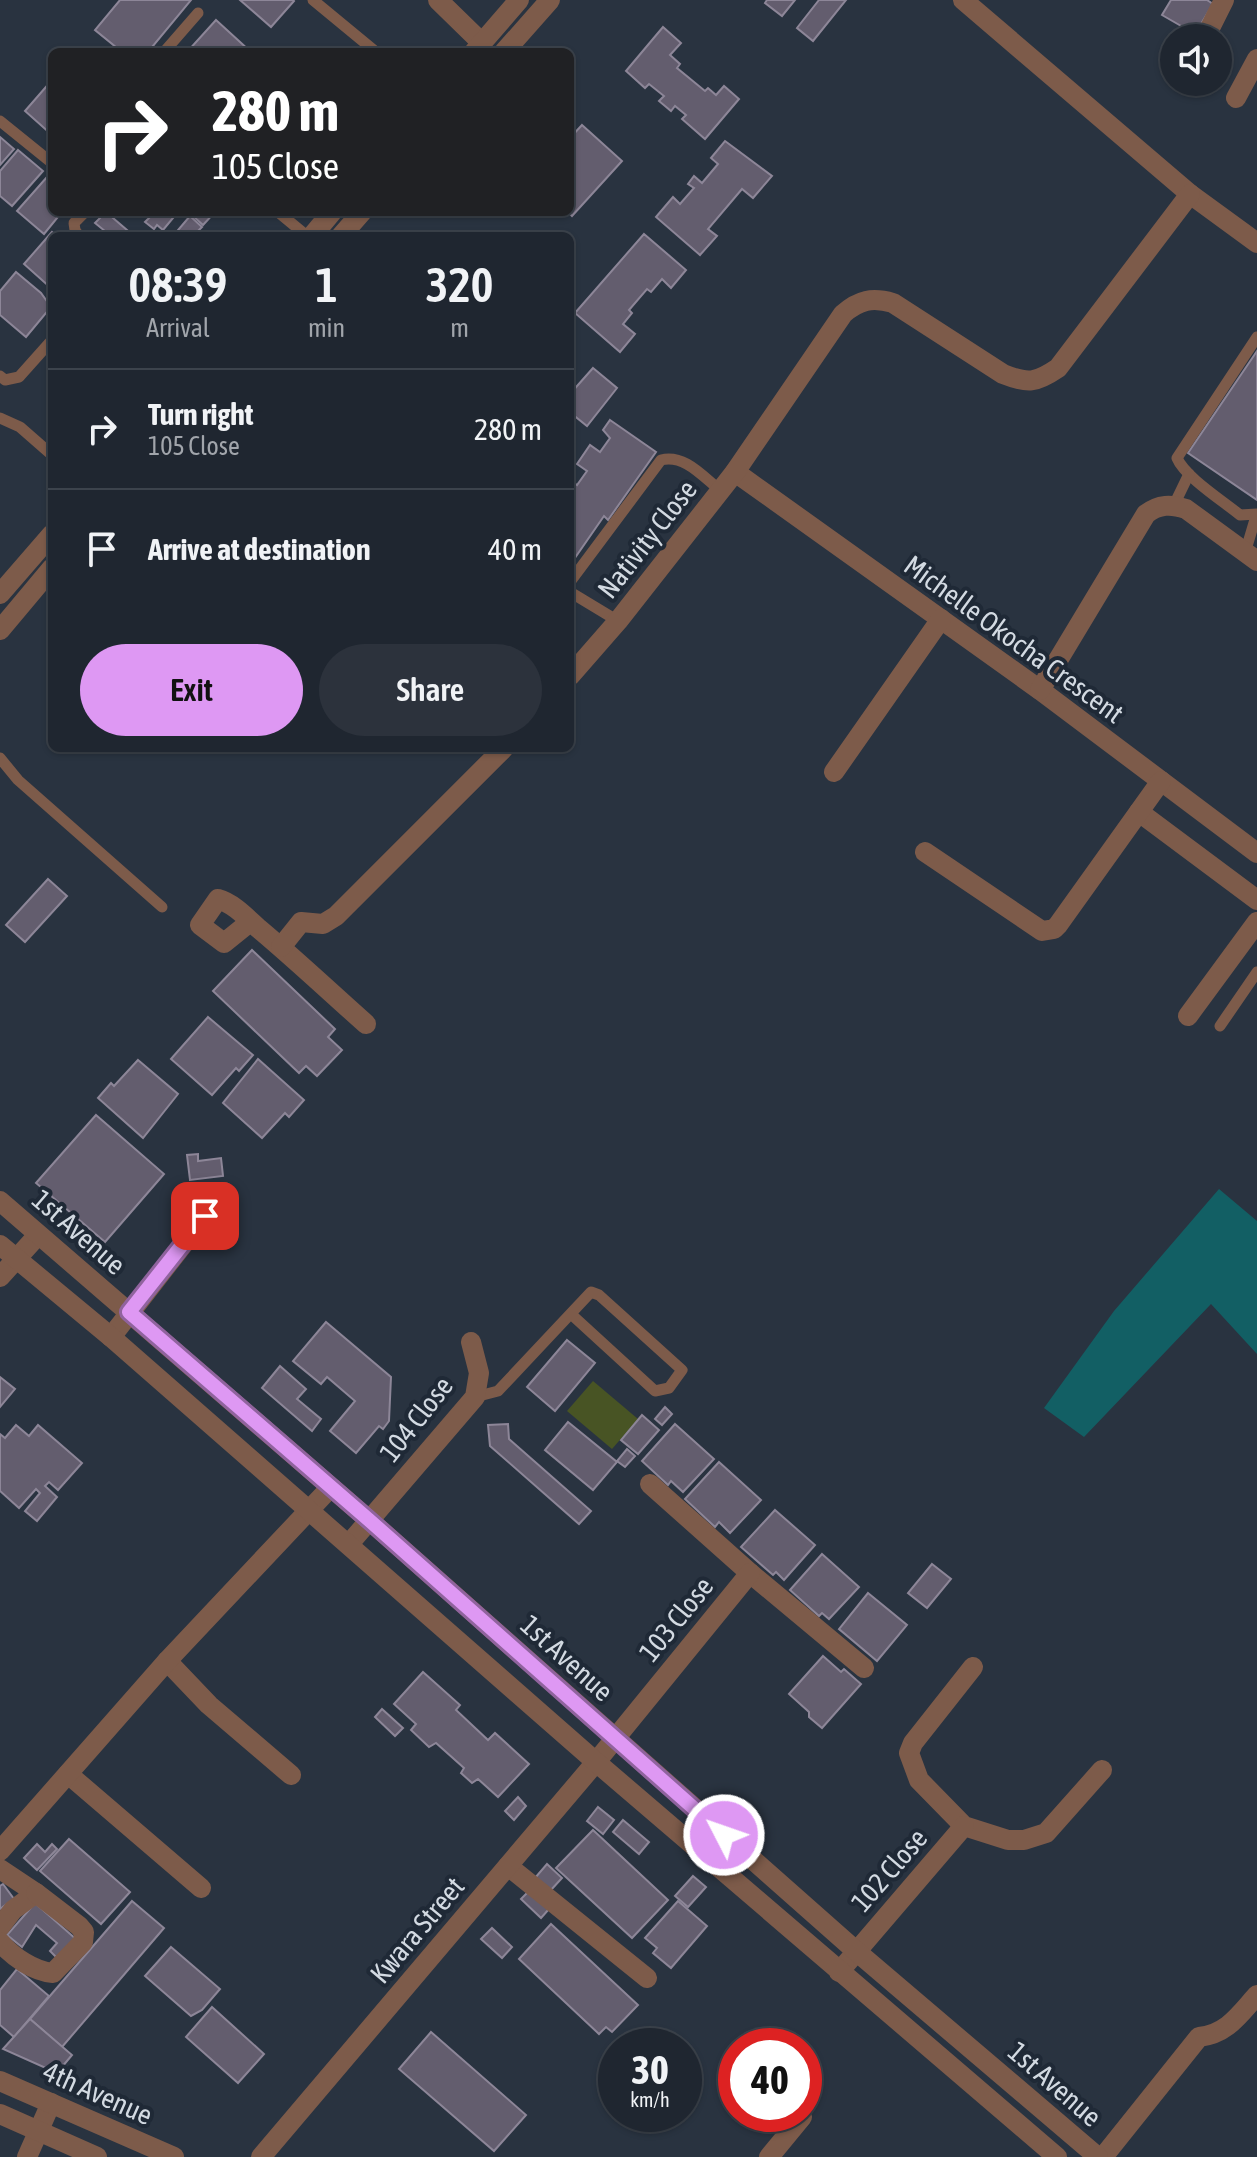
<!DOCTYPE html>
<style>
body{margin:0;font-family:"Asap Condensed",sans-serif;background:#2c323c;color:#f1f3f6;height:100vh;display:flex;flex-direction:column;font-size:30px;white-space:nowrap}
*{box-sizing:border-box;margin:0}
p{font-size:26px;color:#a1a5ab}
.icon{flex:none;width:44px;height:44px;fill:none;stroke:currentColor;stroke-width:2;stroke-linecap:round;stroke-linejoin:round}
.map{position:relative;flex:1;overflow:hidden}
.sheet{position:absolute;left:48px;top:232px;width:526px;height:520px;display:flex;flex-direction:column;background:#1f2630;border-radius:12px;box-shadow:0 2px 6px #0004,0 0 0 2px #3c434c}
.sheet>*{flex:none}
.hud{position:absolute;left:48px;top:48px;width:526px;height:168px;border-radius:12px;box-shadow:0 2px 6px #0004,0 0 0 2px #3c434c;background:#202124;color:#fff;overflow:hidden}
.tools{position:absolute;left:1160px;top:24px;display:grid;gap:16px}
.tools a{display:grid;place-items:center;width:72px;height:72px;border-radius:50%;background:#1f2630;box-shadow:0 2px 6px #0004,0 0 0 2px #3c434c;font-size:40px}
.speed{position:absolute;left:598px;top:2028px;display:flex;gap:16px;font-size:40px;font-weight:700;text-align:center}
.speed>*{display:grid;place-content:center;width:104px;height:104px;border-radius:50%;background:#1f2630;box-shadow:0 2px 6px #0004,0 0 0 2px #3c434c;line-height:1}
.speed small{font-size:20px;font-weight:400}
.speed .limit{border:12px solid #d22;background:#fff;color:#111}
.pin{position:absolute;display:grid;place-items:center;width:68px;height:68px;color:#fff;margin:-34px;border-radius:16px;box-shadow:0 4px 12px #0006}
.me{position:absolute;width:88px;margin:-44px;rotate:311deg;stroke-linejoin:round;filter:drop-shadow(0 0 6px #0008)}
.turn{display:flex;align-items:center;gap:28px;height:168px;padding:0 32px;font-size:36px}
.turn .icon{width:104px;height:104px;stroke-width:2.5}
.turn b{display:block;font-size:56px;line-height:68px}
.eta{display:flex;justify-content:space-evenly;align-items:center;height:136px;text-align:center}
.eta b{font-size:48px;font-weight:600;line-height:56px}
.action{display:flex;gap:16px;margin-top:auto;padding:16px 32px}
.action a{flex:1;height:92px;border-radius:48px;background:#de98f3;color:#111;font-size:32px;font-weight:600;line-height:92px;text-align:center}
.action a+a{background:#2c323c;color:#f1f3f6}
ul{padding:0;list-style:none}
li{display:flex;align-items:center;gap:24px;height:120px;padding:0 32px;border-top:2px solid #3c434c}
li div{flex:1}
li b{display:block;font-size:30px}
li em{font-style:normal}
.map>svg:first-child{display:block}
.green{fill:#485424}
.water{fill:#125f64}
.building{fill:#635d6e;stroke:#8d8698;stroke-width:2}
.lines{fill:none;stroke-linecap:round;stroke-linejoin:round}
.service{stroke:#7d5b4a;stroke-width:11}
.minor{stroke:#7d5b4a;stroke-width:20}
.tertiary{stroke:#7d5b4a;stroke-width:20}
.route-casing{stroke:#90639e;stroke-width:20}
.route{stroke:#de98f3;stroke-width:14}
.labels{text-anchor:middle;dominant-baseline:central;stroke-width:8;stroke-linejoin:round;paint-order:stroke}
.street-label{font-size:28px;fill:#d3dae2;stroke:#1f2936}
</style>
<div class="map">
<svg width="1257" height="2157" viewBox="0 0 1257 2157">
<rect width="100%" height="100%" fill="#293340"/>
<path class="green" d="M 593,1381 L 638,1419 L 612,1449 L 567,1411 Z"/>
<path class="water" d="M 1219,1189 L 1257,1221 L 1257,1354 L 1211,1304 L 1084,1437 L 1044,1408 L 1114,1311 Z"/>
<g class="building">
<path d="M 120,0 L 191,0 L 148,52 L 122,52 L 95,30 Z"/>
<path d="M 240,0 L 293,0 L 294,1 L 271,27 Z"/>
<path d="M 767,0 L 795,0 L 782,16 L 765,3 Z"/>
<path d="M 819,0 L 846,0 L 813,41 L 797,28 Z"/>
<path d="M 1171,0 L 1207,0 L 1213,4 L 1195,34 L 1162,15 Z"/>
<path d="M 216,20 L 251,52 L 187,52 Z"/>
<path d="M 663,27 L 681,43 L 670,55 L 680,64 L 677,68 L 705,91 L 708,88 L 716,95 L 724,86 L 739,99 L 705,139 L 682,119 L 686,115 L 675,106 L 671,111 L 659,101 L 664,96 L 649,84 L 645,88 L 626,71 Z"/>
<path d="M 52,80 L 52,135 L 25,111 Z"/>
<path d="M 582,125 L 622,161 L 572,216 L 568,212 L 570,212 L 570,138 Z"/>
<path d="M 0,137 L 14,149 L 0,165 Z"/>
<path d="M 725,141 L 772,176 L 753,198 L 742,189 L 708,229 L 717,236 L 700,255 L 656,217 L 673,197 L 680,204 L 694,188 L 688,184 L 694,176 L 702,183 L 718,164 L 711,158 Z"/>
<path d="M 18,150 L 43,171 L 12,206 L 0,196 L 0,171 Z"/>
<path d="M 47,177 L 52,182 L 52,212 L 62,212 L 44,234 L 17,211 Z"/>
<path d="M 106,212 L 134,236 L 111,236 L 95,223 Z"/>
<path d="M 142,212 L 178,212 L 163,230 L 157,225 L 154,229 L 145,222 L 149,218 Z"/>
<path d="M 197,212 L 215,212 L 203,225 L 193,216 Z"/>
<path d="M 190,216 L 202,227 L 193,236 L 173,236 Z"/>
<path d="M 52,232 L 57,236 L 52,236 L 52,289 L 24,264 Z"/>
<path d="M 644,234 L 686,270 L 671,288 L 662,279 L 651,292 L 647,289 L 629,310 L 632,313 L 623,324 L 635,334 L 620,352 L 575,313 Z"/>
<path d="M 16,272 L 41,293 L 51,307 L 26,337 L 0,315 L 0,291 Z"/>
<path d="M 1257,351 L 1257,500 L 1188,453 Z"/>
<path d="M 593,368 L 617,388 L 587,426 L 572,414 L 570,417 L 570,394 Z"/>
<path d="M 610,420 L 656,452 L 608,520 L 604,516 L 570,565 L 570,480 L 577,485 L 587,471 L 577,464 L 590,445 L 600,452 L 610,438 L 603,430 Z"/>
<path d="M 48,879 L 67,896 L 25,942 L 6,925 Z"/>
<path d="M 252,950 L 335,1029 L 328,1037 L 342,1050 L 317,1076 L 306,1066 L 299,1073 L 213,991 Z"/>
<path d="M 208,1017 L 253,1055 L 239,1071 L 236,1068 L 212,1095 L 171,1059 Z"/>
<path d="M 258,1059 L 304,1100 L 289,1117 L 285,1113 L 262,1138 L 223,1103 Z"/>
<path d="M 138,1060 L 178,1094 L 143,1138 L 98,1098 L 111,1083 L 114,1086 Z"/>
<path d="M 96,1115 L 164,1174 L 105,1242 L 36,1183 Z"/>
<path d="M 198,1154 L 198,1161 L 221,1158 L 223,1176 L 190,1180 L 187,1155 Z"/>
<path d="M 326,1322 L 391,1377 L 389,1421 L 383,1429 L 379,1426 L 356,1453 L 330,1431 L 355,1401 L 327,1377 L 321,1384 L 293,1361 Z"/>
<path d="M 567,1340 L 595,1363 L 555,1411 L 527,1387 Z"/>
<path d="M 280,1366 L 306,1389 L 297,1399 L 321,1419 L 312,1431 L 262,1388 Z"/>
<path d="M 0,1377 L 15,1389 L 0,1407 Z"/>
<path d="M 665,1407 L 672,1414 L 662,1425 L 655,1419 Z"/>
<path d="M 642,1415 L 659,1430 L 638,1454 L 621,1440 Z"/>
<path d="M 568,1422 L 617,1462 L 593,1490 L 545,1450 Z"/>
<path d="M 508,1424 L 509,1439 L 591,1511 L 579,1524 L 490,1446 L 488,1425 Z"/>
<path d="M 675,1424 L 714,1459 L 683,1492 L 671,1481 L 668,1485 L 642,1461 Z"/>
<path d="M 16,1425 L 29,1436 L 38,1425 L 82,1463 L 58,1490 L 49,1482 L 45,1486 L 57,1497 L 37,1521 L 25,1511 L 40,1493 L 36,1489 L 19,1508 L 0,1491 L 0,1434 L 5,1438 Z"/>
<path d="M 627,1449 L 635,1456 L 625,1467 L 617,1461 Z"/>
<path d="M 719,1462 L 761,1500 L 730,1533 L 719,1522 L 715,1527 L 685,1499 Z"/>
<path d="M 775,1510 L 815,1545 L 784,1580 L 776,1572 L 773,1575 L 741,1547 Z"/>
<path d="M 822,1554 L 859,1587 L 829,1619 L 822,1613 L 819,1616 L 790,1590 Z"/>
<path d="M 932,1564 L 951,1579 L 927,1608 L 908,1593 Z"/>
<path d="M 868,1593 L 907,1625 L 877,1661 L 839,1629 Z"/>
<path d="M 823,1656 L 841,1672 L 844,1669 L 861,1684 L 822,1728 L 809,1717 L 809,1712 L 789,1694 Z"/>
<path d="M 423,1672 L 460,1705 L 456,1710 L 488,1740 L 495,1733 L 529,1764 L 498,1797 L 478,1779 L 472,1783 L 461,1773 L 464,1768 L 436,1743 L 429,1747 L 411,1730 L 416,1724 L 394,1704 Z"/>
<path d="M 382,1709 L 403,1728 L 395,1736 L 375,1717 Z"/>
<path d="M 518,1797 L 526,1806 L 514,1820 L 505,1811 Z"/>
<path d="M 598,1807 L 614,1820 L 603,1834 L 587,1821 Z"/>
<path d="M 623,1820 L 649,1842 L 639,1854 L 613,1832 Z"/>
<path d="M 593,1830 L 668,1900 L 632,1938 L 556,1868 Z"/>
<path d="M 69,1839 L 130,1892 L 101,1924 L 40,1871 Z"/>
<path d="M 37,1844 L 45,1852 L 52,1844 L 57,1849 L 37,1870 L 24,1858 Z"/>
<path d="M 547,1864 L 562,1878 L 550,1891 L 535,1878 Z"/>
<path d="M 693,1876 L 706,1887 L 688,1907 L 675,1896 Z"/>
<path d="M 3,1884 L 14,1899 L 0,1909 L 0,1886 Z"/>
<path d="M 530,1890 L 549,1909 L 541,1918 L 521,1899 Z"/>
<path d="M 132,1901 L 164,1928 L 62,2047 L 30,2019 Z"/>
<path d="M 678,1901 L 707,1926 L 671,1968 L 653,1953 L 657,1948 L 645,1938 Z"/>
<path d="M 35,1903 L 77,1940 L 59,1960 L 50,1951 L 57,1943 L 36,1925 L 22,1947 L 7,1935 Z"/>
<path d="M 551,1924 L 638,2005 L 612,2032 L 606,2027 L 599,2034 L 519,1959 Z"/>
<path d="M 492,1928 L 512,1947 L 502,1958 L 481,1939 Z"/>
<path d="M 171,1947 L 220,1989 L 202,2010 L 191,2016 L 145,1976 Z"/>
<path d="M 17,1969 L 49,1996 L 14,2037 L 0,2025 L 0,1990 Z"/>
<path d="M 212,2007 L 264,2054 L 238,2083 L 186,2037 Z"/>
<path d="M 30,2019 L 72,2055 L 57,2073 L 3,2049 Z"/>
<path d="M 431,2032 L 526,2115 L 494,2151 L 399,2069 Z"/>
</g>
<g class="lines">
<g class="service">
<path d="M 313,0 L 376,52"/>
<path d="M 164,52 L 198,13"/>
<path d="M 0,121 L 52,163"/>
<path d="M 278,212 L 307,236"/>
<path d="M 79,236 L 75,230 L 74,223 L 85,212"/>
<path d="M 1257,337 L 1177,458 C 1185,477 1223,501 1240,515 L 1257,514"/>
<path d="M 0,376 L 5,380 L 19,377 L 52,340"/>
<path d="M 0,418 L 20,427 L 52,455"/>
<path d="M 1174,505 L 1189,474"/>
<path d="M 1245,553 L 1256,516"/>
<path d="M 570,582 L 661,460 C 685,454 703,477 721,491"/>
<path d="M 570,592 L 618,621"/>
<path d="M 0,758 L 18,780 L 162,907"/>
<path d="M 1220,1026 L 1257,972"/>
<path d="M 475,1397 L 498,1391 L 591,1292 L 599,1295 L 682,1370 L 669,1388 L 655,1391 L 572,1315"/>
</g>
<g class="minor">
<path d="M 438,0 L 482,43"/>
<path d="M 963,0 L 1190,194 L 1257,243"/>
<path d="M 1205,38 L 1224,0"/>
<path d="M 1236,98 L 1257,59"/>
<path d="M 735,472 L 1040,690 L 1257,853"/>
<path d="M 570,676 L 618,621 L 735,472 L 843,314 C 859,300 872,297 893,303 L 1003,374 C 1028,384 1036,383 1058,368 L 1190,194"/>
<path d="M 1040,690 L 1146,514 C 1159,504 1171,504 1186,509 L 1257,561"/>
<path d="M 834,772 L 941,619"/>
<path d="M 1139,812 L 1257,900"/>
<path d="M 925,852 L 1042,931 L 1054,929 L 1058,925 L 1161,781"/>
<path d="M 250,922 L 224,943 L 200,925 L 218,899 C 233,903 247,918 258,928 C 295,959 330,992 366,1024"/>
<path d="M 281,947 L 301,922 L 323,924 L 336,916 L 504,748"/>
<path d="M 1188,1016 L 1257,922"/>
<path d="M 0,1277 L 38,1235"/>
<path d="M 111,1337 L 224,1192"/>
<path d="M 650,1484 L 750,1573 L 864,1668"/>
<path d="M 349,1544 L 475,1397 L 479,1373 L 471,1342"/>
<path d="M 167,1661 L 209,1705 L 291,1775"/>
<path d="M 973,1667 L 913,1743 L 909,1753 L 919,1780 L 964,1826 L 1008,1840 L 1024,1840 L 1046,1833 L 1102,1770"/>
<path d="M 68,1774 L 201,1888"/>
<path d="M 0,1851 L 167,1661 L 330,1488"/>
<path d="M 508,1866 L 647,1978"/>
<path d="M 0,1869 L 36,1893 L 13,1910 L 0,1927"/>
<path d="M 0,1942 C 13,1957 33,1971 53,1973 L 83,1942 L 84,1932 L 79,1926 L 36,1893"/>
<path d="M 839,1972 L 964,1826"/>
<path d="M 27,2157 L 51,2103"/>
<path d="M 261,2157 L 596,1762 L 750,1573"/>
<path d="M 769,2157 L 802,2117"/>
<path d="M 1103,2157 L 1199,2037 C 1227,2034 1239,2015 1257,1995"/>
</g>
<g class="tertiary">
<path d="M 474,52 L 519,0"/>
<path d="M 504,52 L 550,0"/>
<path d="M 312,236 L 332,212"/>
<path d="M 341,236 L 362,212"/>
<path d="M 0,594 L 52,534"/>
<path d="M 0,630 L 52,568"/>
<path d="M 0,1201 L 369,1520 L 856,1951 L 1098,2157"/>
<path d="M 0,1245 L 111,1337 L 596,1762 L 1057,2157"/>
<path d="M 0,2081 L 174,2157"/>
<path d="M 0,2114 L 97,2157"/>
</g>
</g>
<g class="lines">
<g class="route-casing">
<path id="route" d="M 205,1216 L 129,1312 L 369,1520 L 724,1835"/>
</g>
<use href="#route" class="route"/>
</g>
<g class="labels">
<g class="street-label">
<text transform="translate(647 539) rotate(-52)">Nativity Close</text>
<text transform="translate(1014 639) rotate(36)">Michelle Okocha Crescent</text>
<text transform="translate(79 1232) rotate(41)">1st Avenue</text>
<text transform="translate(416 1419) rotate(-52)">104 Close</text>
<text transform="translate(676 1619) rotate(-51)">103 Close</text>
<text transform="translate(567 1658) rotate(42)">1st Avenue</text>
<text transform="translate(889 1870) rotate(-49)">102 Close</text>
<text transform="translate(417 1930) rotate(-50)">Kwara Street</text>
<text transform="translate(1055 2084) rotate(41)">1st Avenue</text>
<text transform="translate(98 2093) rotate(24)">4th Avenue</text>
</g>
</g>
</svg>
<div class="tools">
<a><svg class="icon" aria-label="sound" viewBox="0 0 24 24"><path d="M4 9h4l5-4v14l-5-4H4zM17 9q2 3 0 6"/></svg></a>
</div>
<div class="speed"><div>30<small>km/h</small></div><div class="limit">40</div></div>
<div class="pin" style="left:205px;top:1216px;background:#d93025"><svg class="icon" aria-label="arrive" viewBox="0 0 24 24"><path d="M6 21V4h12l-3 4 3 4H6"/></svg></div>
<svg class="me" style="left:724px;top:1835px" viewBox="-20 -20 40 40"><circle r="17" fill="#de98f3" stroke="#fff" stroke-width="3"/><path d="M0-11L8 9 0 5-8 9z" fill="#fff"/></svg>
<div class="hud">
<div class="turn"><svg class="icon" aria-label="right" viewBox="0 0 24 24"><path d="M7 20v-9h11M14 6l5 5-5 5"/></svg><div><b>280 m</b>105 Close</div></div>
</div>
<section class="sheet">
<div class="eta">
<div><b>08:39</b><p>Arrival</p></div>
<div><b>1</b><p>min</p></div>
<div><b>320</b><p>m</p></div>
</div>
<ul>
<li><svg class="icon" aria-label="right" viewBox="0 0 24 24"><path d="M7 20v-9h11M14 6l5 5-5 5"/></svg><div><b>Turn right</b><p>105 Close</p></div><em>280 m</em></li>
<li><svg class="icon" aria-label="arrive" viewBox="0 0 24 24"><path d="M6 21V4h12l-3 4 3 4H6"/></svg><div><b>Arrive at destination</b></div><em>40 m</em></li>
</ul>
<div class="action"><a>Exit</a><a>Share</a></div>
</section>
</div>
